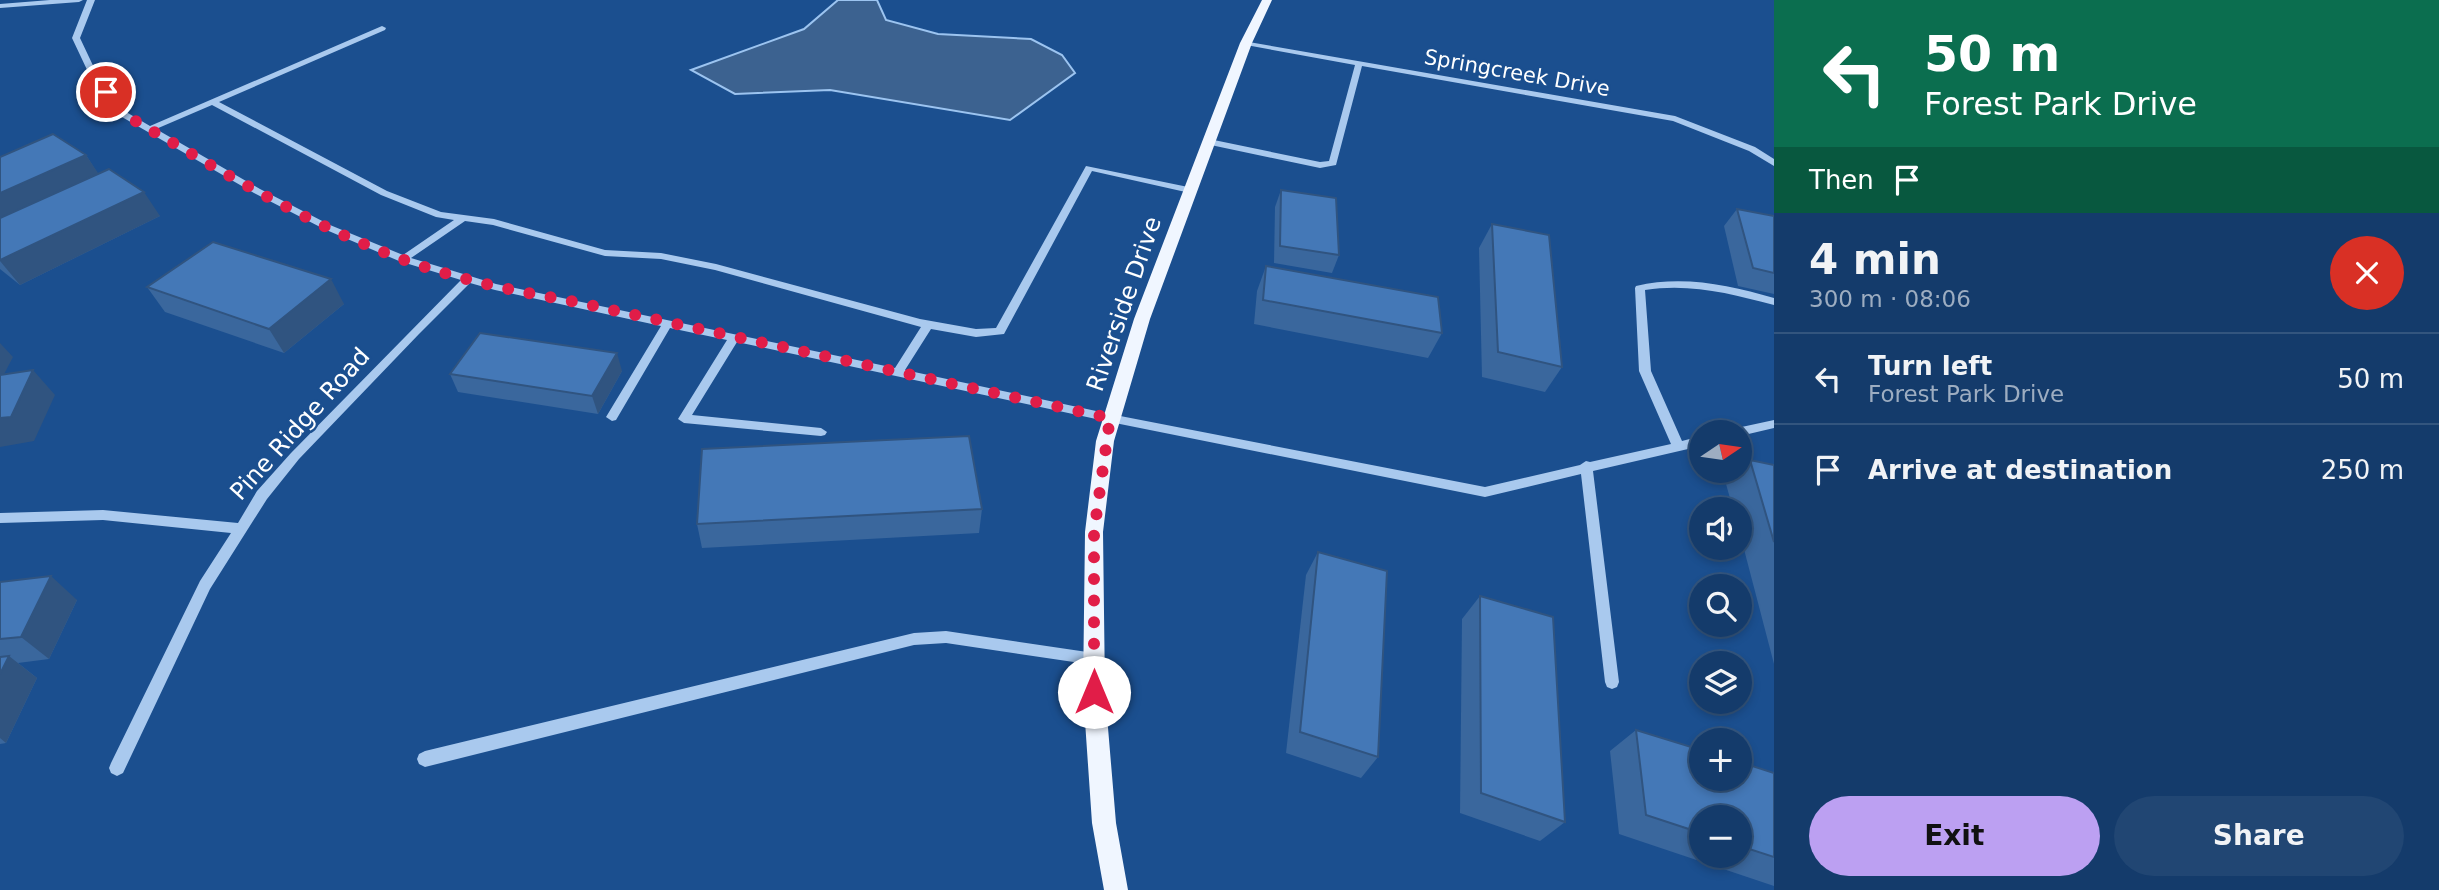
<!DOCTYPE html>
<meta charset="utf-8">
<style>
body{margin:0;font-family:"DejaVu Sans",sans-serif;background:#214673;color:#f1f3f6;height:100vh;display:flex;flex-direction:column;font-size:26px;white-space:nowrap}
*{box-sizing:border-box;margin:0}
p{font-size:23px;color:#9dadc1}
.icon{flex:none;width:38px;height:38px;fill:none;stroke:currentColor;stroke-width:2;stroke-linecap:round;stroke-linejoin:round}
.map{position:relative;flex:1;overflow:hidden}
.sheet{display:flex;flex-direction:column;background:#143b6b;width:665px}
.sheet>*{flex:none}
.guide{background:#0b6e4f;color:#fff;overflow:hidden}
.needle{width:46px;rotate:77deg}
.controls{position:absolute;left:1689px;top:420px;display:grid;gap:14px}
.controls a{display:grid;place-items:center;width:63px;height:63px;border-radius:50%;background:#143b6b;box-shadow:0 4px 10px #0003,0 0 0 2px #33557e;font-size:35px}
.pin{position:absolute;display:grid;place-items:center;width:60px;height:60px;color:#fff;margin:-30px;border:4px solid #fff;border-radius:50%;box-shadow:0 2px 7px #0007}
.me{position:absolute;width:77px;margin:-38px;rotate:0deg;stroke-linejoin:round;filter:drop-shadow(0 0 5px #0008)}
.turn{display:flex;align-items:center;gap:24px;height:147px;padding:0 35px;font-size:32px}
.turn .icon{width:91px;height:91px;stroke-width:2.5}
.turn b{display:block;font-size:49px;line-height:60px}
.then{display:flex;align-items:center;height:66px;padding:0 35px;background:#0003;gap:14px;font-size:26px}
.round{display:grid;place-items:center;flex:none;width:74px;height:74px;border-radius:37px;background:#214673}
.summary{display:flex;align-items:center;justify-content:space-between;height:119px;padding:0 35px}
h1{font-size:42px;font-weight:700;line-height:52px}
.primary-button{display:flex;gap:14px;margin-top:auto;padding:14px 35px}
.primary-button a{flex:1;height:80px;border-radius:42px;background:#bca0f2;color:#111;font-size:28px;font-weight:700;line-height:80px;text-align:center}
.primary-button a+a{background:#214673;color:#f1f3f6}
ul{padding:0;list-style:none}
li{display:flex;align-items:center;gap:21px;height:91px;padding:0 35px;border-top:2px solid #33557e}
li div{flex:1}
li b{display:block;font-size:26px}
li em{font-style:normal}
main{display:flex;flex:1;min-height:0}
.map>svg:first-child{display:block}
.water{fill:#3c6290;stroke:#9cc4f0;stroke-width:2}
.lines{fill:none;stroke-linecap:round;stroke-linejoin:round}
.minor{fill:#a9c9ee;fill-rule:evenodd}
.major{fill:#f0f6ff;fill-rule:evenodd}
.wall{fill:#3a679d;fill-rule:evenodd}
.shaded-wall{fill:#305480}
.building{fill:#4478b7;stroke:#305480;stroke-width:2}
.route{stroke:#e11d48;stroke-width:12;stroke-dasharray:0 21.6}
.labels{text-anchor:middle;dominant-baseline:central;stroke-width:5;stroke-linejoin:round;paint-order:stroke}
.far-street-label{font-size:21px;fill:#fff;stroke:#1b4f8f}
.street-label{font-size:24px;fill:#fff;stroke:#1b4f8f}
</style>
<main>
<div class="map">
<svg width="1774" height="890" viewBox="0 0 1774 890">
<rect width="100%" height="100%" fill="#1b4f8f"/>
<path class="water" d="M 838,0 L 877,0 L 886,20 L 938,34 L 1031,39 L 1062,55 L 1075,73 L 1010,120 L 830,90 L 735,94 L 691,70 L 804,29 Z"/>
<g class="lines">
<g class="minor">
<path d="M 50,0 L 83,0 L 79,2 L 0,8 L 0,4 Z"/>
<path d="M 87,0 L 95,0 L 80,38 L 97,74 L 121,109 L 150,126 L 382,26 L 386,28 L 385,30 L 219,102 L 387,191 L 441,212 L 494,219 L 605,250 L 661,253 L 716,264 L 920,319 L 976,329 L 996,328 L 1086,166 L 1193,188 L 1195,190 L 1190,193 L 1092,171 L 1004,334 L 976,337 L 931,329 L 905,370 L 1110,414 L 1485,487 L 1580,465 L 1586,461 L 1590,462 L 1671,444 L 1639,371 L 1635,288 L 1636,286 C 1683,275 1729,285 1774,298 L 1774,305 C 1731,294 1691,283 1645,290 L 1651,371 L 1682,441 L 1701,436 L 1701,446 L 1593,471 L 1619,682 L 1617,687 L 1612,689 L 1607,687 L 1605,682 L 1581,474 L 1485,497 L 1110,422 L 737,342 L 692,415 L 821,428 L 827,432 L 825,435 L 821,436 L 684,423 L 678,419 L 727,340 L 670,328 L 616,420 L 612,421 L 606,417 L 661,326 L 495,290 L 470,283 L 419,334 L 299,459 L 267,499 L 210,589 L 123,773 L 117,776 L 111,773 L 109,768 L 111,763 L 200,581 L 231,533 L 103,520 L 0,523 L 0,513 L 103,510 L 238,523 L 257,491 L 291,453 L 461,280 L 399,261 L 324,229 L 254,193 L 115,113 L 89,74 L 72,38 ZM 212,105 L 381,195 L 436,217 L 454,220 L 403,255 L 330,225 L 260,189 L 156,129 ZM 465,221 L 493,225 L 605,256 L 661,259 L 715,270 L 921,327 L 895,368 L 496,284 L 411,258 Z"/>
<path d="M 1243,41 L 1675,116 L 1755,147 L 1774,159 L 1774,166 L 1749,151 L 1673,121 L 1362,66 L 1336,165 L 1320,168 L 1206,144 L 1205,142 L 1209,139 L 1320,162 L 1329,161 L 1355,65 L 1246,45 L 1243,45 Z"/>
<path d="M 1774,420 L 1774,428 L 1740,436 L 1740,432 L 1731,432 L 1737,428 Z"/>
<path d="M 946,631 L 1094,653 L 1099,654 L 1101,659 L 1099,664 L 1094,665 L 946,643 L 914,645 L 425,767 L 419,764 L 417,759 L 419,754 L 425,751 L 914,633 Z"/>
</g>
<path class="major" d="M 1262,0 L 1272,0 L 1252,43 L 1150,319 L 1114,441 L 1103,532 L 1105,692 L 1116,823 L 1128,890 L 1104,890 L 1092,823 L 1083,692 L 1085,532 L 1096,441 L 1134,319 L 1240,43 Z"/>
</g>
<g class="wall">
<path d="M 86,155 L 98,174 L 160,216 L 20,285 L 0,269 L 0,157 Z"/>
<path d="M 1281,190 L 1339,255 L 1332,273 L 1274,263 L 1275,207 Z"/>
<path d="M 1737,209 L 1774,216 L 1774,294 L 1738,286 L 1724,226 Z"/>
<path d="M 1492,224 L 1562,367 L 1545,392 L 1482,377 L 1479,248 Z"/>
<path d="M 1266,266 L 1442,333 L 1428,358 L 1254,324 L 1257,291 Z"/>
<path d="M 147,287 L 344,304 L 284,353 L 165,312 Z"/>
<path d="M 622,371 L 598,414 L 458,392 L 450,374 Z"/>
<path d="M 1750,460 L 1774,465 L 1774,664 L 1740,534 L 1740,509 L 1733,509 L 1726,484 Z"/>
<path d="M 982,509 L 979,533 L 702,548 L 697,524 Z"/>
<path d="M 1318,552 L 1378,757 L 1361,778 L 1286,753 L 1306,575 Z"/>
<path d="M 0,582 L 77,600 L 49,659 L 18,663 L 37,678 L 6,743 L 0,744 Z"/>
<path d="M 1480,596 L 1565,822 L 1540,841 L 1460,813 L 1462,619 Z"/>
<path d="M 1636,730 L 1774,773 L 1774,886 L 1619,834 L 1610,751 ZM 1701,817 L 1740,817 L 1740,856 L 1701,856 Z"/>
</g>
<g class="shaded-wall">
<path d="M 86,155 L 102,179 L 0,226 L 0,193 Z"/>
<path d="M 144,192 L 160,216 L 20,285 L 0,261 L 0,260 Z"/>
<path d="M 331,279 L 344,304 L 284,353 L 269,329 Z"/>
<path d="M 0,343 L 13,357 L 0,382 Z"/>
<path d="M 617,353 L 622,371 L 598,414 L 592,396 Z"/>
<path d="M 33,370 L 55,395 L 34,441 L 0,447 L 0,418 Z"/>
<path d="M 51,576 L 77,600 L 49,659 L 21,637 Z"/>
<path d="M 0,656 L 7,661 L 9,656 L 37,678 L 6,743 L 0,738 Z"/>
</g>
<g class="building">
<path d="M 53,134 L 86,155 L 0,193 L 0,157 Z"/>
<path d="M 109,169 L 144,192 L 0,260 L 0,218 Z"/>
<path d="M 1281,190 L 1336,198 L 1339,255 L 1280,246 Z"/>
<path d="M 1737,209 L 1774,216 L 1774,273 L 1753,268 Z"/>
<path d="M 1492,224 L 1549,235 L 1562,367 L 1498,352 Z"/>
<path d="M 213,242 L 331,279 L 269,329 L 147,287 Z"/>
<path d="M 1266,266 L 1438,297 L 1442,333 L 1263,300 Z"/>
<path d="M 480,333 L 617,353 L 592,396 L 450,374 Z"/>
<path d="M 33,370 L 11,417 L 0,418 L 0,375 Z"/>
<path d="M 969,436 L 982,509 L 697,524 L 702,449 Z"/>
<path d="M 1750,460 L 1774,465 L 1774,542 Z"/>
<path d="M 1318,552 L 1387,571 L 1378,757 L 1300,732 Z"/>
<path d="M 51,576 L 21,637 L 0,639 L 0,582 Z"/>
<path d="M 1480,596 L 1553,617 L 1565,822 L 1481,793 Z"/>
<path d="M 9,656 L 0,674 L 0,657 Z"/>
<path d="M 1636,730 L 1701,750 L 1701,779 L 1740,779 L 1740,762 L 1774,773 L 1774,857 L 1740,846 L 1740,817 L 1701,817 L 1701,833 L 1646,815 Z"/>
</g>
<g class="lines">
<path class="route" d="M 106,92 L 118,111 C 214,166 310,228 416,264 C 465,281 515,291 566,300 L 1110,418 L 1094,532 L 1094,692"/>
</g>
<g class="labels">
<g class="far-street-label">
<text transform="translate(1517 73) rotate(10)">Springcreek Drive</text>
</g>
<g class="street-label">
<text transform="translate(1124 304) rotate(-71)">Riverside Drive</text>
<text transform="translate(300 424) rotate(-48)">Pine Ridge Road</text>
</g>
</g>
</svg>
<div class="controls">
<a><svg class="needle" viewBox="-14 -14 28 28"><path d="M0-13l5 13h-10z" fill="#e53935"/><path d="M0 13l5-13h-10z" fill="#9dadc1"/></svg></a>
<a><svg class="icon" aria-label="sound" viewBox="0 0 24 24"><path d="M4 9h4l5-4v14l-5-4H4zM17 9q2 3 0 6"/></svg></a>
<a><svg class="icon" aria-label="search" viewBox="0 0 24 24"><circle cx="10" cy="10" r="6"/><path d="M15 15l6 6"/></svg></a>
<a><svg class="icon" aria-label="layers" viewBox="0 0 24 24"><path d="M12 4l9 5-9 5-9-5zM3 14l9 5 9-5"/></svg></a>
<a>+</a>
<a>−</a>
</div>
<div class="pin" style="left:106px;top:92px;background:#d93025"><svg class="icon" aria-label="arrive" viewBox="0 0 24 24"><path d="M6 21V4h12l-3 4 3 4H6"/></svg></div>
<svg class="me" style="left:1094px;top:692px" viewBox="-20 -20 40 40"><circle r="19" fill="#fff"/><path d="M0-13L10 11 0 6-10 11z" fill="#e11d48"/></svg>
</div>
<section class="sheet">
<div class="guide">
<div class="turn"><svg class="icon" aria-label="left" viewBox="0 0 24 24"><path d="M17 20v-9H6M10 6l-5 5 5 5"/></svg><div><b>50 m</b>Forest Park Drive</div></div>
<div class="then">Then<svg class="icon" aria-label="arrive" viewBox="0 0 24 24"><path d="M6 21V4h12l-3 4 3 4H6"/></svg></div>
</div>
<div class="summary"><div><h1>4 min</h1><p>300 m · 08:06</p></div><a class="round" style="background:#d93025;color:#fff"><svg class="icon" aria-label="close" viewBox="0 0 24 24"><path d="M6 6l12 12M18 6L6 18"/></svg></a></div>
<ul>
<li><svg class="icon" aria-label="left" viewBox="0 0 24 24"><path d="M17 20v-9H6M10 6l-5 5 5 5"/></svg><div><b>Turn left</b><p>Forest Park Drive</p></div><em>50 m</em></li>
<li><svg class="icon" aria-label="arrive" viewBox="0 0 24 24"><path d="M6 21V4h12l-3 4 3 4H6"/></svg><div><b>Arrive at destination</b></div><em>250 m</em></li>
</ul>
<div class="primary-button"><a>Exit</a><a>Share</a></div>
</section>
</main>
